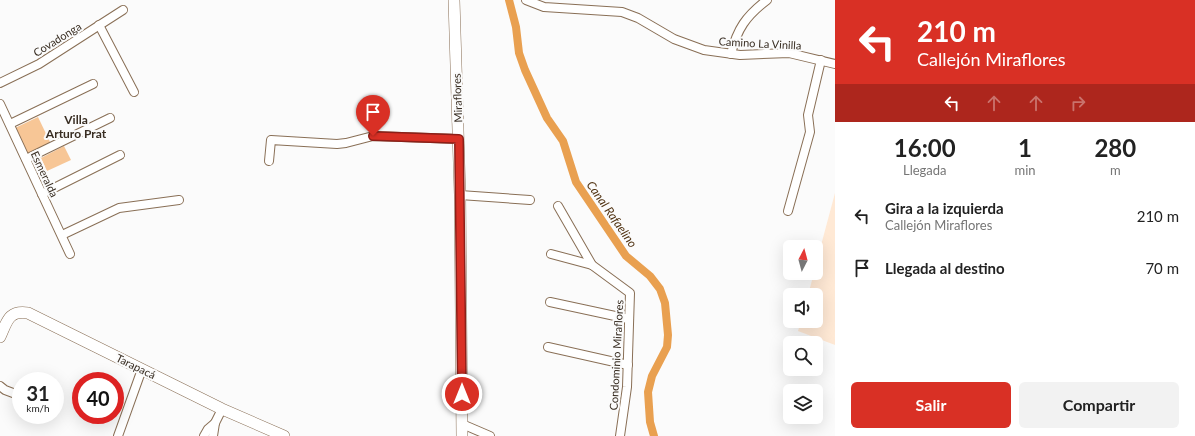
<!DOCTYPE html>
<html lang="es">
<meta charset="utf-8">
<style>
body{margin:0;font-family:Lato,sans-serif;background:#f2f2f2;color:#222;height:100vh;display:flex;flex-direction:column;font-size:15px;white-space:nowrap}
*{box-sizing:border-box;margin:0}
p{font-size:13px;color:#767676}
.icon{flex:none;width:22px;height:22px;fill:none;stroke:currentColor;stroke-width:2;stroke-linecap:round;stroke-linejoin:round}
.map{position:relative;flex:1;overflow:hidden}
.panel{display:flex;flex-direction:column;background:#fff;width:360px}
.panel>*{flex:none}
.hud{background:#d93025;color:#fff;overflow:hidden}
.needle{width:26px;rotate:6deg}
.buttons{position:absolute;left:783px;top:240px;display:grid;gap:8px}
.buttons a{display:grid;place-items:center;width:40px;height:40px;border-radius:6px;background:#fff;box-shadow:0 4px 16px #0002;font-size:20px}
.speed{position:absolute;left:12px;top:372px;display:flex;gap:8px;font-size:20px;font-weight:700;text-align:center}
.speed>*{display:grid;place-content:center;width:52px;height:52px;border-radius:50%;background:#fff;box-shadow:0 4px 16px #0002;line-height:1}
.speed small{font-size:10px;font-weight:400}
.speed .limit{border:6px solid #d22;background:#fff;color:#111}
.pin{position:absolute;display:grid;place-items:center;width:34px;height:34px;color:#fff;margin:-41px -17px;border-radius:50% 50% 50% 0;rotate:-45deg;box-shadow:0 0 4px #0007}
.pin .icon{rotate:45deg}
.me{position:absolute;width:44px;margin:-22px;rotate:0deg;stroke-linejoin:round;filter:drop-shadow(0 0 3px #0008)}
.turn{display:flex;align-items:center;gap:14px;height:84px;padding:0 16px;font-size:18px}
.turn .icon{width:52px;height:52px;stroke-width:2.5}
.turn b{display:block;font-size:28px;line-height:34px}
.lanes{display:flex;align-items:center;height:38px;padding:0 16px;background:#0003;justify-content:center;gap:20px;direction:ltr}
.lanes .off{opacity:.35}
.eta{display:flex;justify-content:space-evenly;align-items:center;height:68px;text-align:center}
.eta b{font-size:24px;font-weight:700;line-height:28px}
.action{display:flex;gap:8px;margin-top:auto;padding:8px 16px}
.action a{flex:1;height:46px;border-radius:6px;background:#d93025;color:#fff;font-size:16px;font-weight:700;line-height:46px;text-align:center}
.action a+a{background:#f2f2f2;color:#222}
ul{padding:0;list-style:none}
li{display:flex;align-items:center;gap:12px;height:52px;padding:0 16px}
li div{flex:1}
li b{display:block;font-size:15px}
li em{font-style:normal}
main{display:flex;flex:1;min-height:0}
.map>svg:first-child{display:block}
.built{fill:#ffe9d5}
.green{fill:#f7c696}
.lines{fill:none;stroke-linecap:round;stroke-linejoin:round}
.canal{stroke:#e9a050;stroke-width:8}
.street-casing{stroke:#896f56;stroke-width:10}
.secondary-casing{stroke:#896f56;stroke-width:12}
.street{stroke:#fff;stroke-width:8}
.secondary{stroke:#fff;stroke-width:11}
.route-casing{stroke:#8d1f18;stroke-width:10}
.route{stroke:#d93025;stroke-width:7}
.labels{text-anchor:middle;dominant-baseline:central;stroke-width:4;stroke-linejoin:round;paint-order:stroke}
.street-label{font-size:11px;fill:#382d22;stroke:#fbfbfb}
.neighbourhood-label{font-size:12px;font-weight:bold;fill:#382d22;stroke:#fbfbfb}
.water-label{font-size:12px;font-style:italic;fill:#513312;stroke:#fbfbfb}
</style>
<main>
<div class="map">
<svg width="835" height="436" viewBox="0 0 835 436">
<rect width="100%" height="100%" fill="#fbfbfb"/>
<path class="built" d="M 835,193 L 835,345 L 798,331 L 801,321 L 816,321 L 816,295 L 808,295 L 814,273 L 816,273 L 816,264 Z"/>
<g class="green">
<path d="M 38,117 L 51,144 L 28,155 L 15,128 Z"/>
<path d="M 64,146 L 71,160 L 47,171 L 41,158 Z"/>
</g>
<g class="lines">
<path class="canal" d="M 509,0 L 516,27 L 519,53 L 525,70 L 547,118 L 563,141 L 576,182 L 626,256 L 650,276 L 660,289 L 665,303 L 668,335 L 667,347 L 652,376 L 648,392 L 650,422 L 654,436"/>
<g class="street-casing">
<g id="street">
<path d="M 526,0 L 544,7 L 622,12 L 638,18 L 674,39 L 704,50 L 740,55 L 789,53 L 835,64"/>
<path d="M 99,25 L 134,92"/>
<path d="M 731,54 C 737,29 746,16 767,0"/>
<path d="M 0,83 L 39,64 L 123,10"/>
<path d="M 0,104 L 70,254"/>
<path d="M 10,124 L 93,84"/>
<path d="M 26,159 L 110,118"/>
<path d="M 269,161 L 271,140 L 337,144 L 346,143 L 373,136 L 459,139"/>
<path d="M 42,194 L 120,155"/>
<path d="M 460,195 L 530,200"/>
<path d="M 558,206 L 592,265"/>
<path d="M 788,211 L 810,132 L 808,115 L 821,60"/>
<path d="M 62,235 L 119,208 L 179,200"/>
<path d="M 551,254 L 592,265 L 630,293 L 627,387 L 620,436"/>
<path d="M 550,302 L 629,319"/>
<path d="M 548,347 L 628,365"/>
<path d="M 0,386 L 5,390 L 21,396"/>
<path d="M 462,424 L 490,436"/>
<path d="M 118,436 L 142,369"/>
<path d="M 204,436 L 208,429 L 215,423"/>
<path d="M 213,436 L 215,423 L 222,409"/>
</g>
</g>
<g class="secondary-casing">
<g id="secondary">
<path d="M 454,0 L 460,195 L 462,436"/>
<path d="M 0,337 C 7,322 8,310 28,313 L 222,409 L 284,436"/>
</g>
</g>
<use href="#street" class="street"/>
<use href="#secondary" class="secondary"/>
</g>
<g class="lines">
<g class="route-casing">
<path id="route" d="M 373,136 L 459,139 L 462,394"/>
</g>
<use href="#route" class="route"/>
</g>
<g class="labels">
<g class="street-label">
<text transform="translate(57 39) rotate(-32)">Covadonga</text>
<text transform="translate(760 43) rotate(3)">Camino La Vinilla</text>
<text transform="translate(457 98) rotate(-92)">Miraflores</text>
<text transform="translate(45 174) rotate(65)">Esmeralda</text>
<text transform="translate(616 355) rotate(-87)">Condominio Miraflores</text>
<text transform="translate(136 366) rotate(26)">Tarapacá</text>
</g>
<g class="neighbourhood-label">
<text x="76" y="119">Villa<tspan x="76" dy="14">Arturo Prat</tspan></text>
</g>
<g class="water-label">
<text transform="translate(612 214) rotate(55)">Canal Rafaelino</text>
</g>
</g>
</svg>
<div class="buttons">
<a><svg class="needle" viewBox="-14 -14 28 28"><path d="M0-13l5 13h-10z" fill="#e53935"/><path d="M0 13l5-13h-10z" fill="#767676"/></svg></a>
<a><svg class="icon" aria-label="sound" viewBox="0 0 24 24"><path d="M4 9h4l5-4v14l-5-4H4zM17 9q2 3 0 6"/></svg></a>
<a><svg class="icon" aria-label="search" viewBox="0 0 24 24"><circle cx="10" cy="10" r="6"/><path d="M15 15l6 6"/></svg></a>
<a><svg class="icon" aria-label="layers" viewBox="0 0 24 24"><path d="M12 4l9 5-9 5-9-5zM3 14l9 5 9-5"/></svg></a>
</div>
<div class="speed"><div>31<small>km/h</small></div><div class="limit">40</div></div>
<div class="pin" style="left:373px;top:136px;background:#d93025"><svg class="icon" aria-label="arrive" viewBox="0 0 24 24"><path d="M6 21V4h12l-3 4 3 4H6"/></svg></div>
<svg class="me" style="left:462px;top:394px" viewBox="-20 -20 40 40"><circle r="17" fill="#d93025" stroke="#fff" stroke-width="3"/><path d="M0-11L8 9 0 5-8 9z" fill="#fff"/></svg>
</div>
<section class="panel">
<div class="hud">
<div class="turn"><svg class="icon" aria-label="left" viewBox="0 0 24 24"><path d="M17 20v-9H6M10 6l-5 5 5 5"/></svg><div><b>210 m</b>Callejón Miraflores</div></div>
<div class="lanes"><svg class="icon" aria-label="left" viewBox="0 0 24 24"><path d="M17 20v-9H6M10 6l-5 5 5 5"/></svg><svg class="icon off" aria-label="ahead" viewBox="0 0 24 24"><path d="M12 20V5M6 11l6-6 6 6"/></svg><svg class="icon off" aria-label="ahead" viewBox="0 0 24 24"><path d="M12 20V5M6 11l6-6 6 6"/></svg><svg class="icon off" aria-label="right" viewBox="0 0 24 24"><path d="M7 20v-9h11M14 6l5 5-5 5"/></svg></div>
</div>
<div class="eta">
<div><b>16:00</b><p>Llegada</p></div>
<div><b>1</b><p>min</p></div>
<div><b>280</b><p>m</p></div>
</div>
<ul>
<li><svg class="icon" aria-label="left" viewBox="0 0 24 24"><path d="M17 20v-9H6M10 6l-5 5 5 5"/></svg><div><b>Gira a la izquierda</b><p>Callejón Miraflores</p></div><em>210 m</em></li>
<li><svg class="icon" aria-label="arrive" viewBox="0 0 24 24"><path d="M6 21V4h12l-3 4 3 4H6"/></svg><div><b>Llegada al destino</b></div><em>70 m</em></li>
</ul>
<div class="action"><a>Salir</a><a>Compartir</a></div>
</section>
</main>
